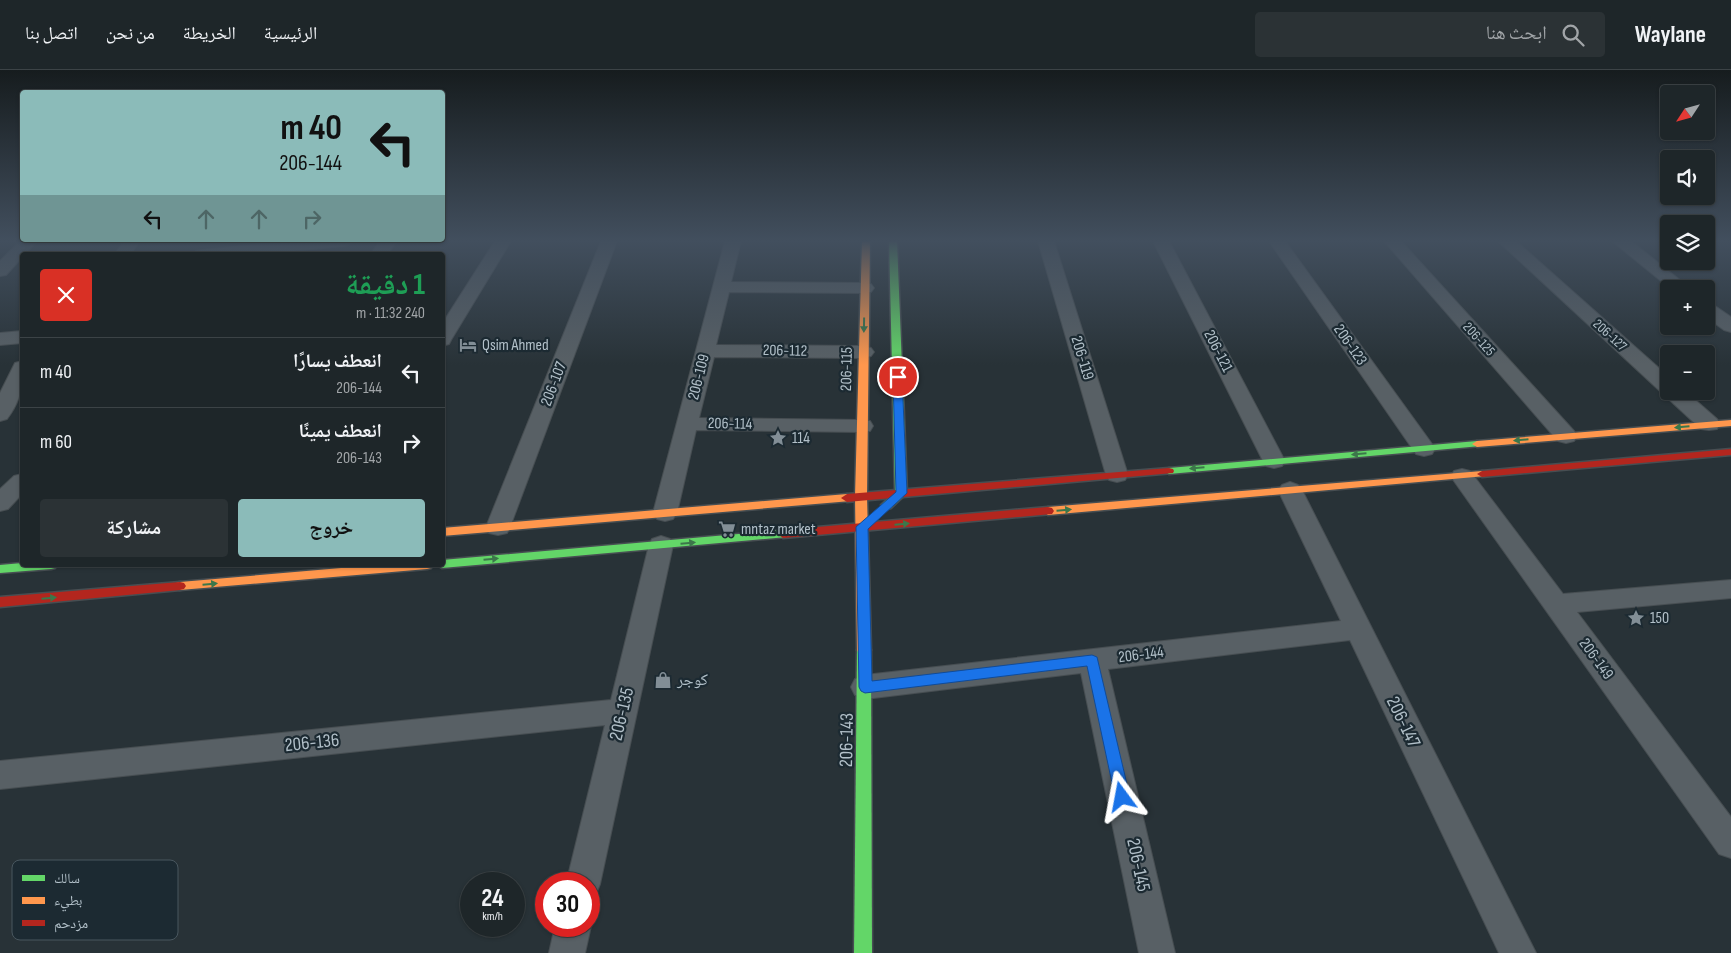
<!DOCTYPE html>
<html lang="ar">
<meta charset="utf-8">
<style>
body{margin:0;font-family:"Sofia Sans Condensed","Noto Naskh Arabic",sans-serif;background:#2b3235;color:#f1f3f6;direction:rtl;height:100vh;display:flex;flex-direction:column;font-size:19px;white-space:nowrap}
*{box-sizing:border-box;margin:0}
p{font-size:16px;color:#a1a5a8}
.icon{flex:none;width:28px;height:28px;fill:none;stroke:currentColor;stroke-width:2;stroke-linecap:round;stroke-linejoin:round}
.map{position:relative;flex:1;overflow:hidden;direction:ltr}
.drawer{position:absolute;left:20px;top:182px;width:425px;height:315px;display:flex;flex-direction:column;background:#1e2629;border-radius:5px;box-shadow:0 1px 4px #0004,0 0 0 1px #3c4346;direction:rtl}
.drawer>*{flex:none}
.hud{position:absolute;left:20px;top:20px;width:425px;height:152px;border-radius:5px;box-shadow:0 1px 4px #0004,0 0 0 1px #3c4346;direction:rtl;background:#8bbbb9;color:#111;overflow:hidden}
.needle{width:32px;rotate:234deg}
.controls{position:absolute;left:1660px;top:15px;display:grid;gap:10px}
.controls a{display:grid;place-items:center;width:55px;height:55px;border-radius:5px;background:#1e2629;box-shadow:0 1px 4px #0004,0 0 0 1px #3c4346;font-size:25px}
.speed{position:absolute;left:460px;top:802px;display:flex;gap:10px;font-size:25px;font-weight:700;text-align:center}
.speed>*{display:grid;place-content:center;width:65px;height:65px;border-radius:50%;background:#1e2629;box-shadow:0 1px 4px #0004,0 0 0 1px #3c4346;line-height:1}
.speed small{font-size:12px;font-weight:400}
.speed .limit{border:8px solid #d22;background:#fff;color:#111}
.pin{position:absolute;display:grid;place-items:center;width:42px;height:42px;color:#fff;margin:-21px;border:2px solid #fff;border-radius:50%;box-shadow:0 1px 5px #0007}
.me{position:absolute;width:55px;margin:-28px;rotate:347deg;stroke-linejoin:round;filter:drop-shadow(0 0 4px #0008)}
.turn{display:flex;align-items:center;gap:18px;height:105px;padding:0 20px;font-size:22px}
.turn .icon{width:65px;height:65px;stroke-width:2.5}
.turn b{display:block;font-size:35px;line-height:42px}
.lanes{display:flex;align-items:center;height:48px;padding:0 20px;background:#0003;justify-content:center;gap:25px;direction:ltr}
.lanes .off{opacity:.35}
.round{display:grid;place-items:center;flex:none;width:52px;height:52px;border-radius:5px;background:#2b3235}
.summary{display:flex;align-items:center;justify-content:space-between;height:85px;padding:0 20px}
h1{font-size:30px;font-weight:700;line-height:38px;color:#1e9e55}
.action{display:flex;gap:10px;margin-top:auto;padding:10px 20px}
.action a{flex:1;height:58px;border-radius:5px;background:#8bbbb9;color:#111;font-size:20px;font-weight:700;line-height:58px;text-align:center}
.action a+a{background:#2b3235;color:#f1f3f6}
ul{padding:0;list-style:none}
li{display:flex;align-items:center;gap:15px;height:70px;padding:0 20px;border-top:1px solid #3c4346}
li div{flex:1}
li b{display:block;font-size:19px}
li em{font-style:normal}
header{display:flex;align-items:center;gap:30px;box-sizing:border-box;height:70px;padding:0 25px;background:#1e2629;border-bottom:1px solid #3c4346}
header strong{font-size:24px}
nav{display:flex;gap:28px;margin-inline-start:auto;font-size:18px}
.search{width:350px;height:45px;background:#2b3235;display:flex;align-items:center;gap:12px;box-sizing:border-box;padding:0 18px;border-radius:5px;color:#a1a5a8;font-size:19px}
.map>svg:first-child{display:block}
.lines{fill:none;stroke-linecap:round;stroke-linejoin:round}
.street-casing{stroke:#474e52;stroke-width:2}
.fast-casing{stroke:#474e52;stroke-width:3}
.slow-casing{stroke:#474e52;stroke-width:3}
.jam-casing{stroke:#474e52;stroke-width:3}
.street{fill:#586065;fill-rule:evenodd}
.fast{fill:#63d668;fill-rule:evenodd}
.slow{fill:#ff974d;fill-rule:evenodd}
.jam{fill:#b3261e;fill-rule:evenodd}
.oneway{fill:#3c774a}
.route{fill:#1a73e8;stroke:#114b97}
.labels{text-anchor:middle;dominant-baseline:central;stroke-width:4.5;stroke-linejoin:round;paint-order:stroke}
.far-street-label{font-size:14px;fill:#b2c0c9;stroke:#1c2a32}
.poi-label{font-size:16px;fill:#b2c0c9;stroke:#1c2a32;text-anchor:start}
.street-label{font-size:16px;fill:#b2c0c9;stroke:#1c2a32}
.near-street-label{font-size:19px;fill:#b2c0c9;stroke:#1c2a32}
.key{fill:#1c2a32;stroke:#49575f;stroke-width:1}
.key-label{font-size:14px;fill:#b2c0c9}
</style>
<header>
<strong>Waylane</strong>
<div class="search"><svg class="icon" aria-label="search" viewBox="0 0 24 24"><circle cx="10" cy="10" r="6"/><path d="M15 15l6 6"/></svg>ابحث هنا</div>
<nav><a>الرئيسية</a><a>الخريطة</a><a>من نحن</a><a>اتصل بنا</a></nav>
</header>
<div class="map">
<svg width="1731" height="883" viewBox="0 0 1731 883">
<rect width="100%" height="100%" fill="#283237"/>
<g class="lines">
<g class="street-casing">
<g id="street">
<path d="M 20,171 L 37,171 L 6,205 L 0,206 L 0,191 Z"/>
<path d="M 124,171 L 140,171 L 130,185 L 114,185 Z"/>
<path d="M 291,171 L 352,171 L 350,174 L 344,176 L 252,185 L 194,185 L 196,181 L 202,180 Z"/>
<path d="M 380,171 L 397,171 L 387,185 L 370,185 Z"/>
<path d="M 495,171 L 511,171 L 451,270 L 449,274 L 442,276 L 442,254 Z"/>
<path d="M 601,171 L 617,171 L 510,457 L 507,463 L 498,465 L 489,463 L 486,457 Z"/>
<path d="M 725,171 L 741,171 L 731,212 L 865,213 L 871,214 L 874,218 L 871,222 L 865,223 L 729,222 L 716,275 L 864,276 L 871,278 L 874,282 L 871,286 L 864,288 L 714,287 L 699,348 L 862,350 L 870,351 L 873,356 L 870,361 L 862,362 L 696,360 L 677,443 L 673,449 L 665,451 L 657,449 L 653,443 Z"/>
<path d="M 1038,171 L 1054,171 L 1128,405 L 1125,410 L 1117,412 L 1109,410 L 1106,405 Z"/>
<path d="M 1153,171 L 1169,171 L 1285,391 L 1282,396 L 1274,398 L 1266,396 L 1263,391 Z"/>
<path d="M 1269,171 L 1285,171 L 1432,374 L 1435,379 L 1432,384 L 1424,386 L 1416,384 Z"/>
<path d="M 1384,171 L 1401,171 L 1574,361 L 1577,366 L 1574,371 L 1566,373 L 1558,371 Z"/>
<path d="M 1498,171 L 1516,171 L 1669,307 L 1669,321 L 1685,321 L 1717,349 L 1720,354 L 1717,359 L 1709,360 L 1701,359 Z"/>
<path d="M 1612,171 L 1631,171 L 1691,219 L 1671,219 Z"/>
<path d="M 1706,233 L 1712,234 L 1731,247 L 1731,262 L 1724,260 L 1706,247 Z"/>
<path d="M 22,261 L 22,273 L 0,275 L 0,263 Z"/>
<path d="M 22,291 C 25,312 20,332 7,349 L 0,351 L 0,323 L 15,293 Z"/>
<path d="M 1462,399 L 1470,401 L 1563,524 L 1731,510 L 1731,528 L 1577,542 L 1731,747 L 1731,788 L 1719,784 L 1454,411 L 1451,406 L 1454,401 Z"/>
<path d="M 22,404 L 22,424 L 8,439 L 0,441 L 0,419 L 14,406 Z"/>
<path d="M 1290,412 L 1298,415 L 1302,420 L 1536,883 L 1499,883 L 1350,570 L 1108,599 L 1175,883 L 1139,883 L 1081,603 L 865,629 L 855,625 L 851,617 L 855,609 L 865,605 L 1341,551 L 1278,420 L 1282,415 Z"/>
<path d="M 661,466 L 670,469 L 673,475 L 600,814 L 595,826 L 589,828 L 589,814 L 566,814 L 605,655 L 0,719 L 0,691 L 611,630 L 649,475 L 652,469 Z"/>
<path d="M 589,851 L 591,856 L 585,883 L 549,883 L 555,856 L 589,856 Z"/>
</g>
</g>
<g class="fast-casing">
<g id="fast">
<path d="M 889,171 L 897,171 L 907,423 L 891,438 L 887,439 L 881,435 L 895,422 Z"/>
<path d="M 1477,371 L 1482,374 L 1481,376 L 1169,404 L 1164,401 L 1169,398 Z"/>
<path d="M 783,460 L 789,464 L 787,467 L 442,498 L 437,495 L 442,495 L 442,490 Z"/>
<path d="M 22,493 L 22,495 L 57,495 L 55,498 L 51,499 L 0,503 L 0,495 Z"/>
<path d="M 864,575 L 869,576 L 871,580 L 872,883 L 854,883 L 857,580 L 859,576 Z"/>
</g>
</g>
<g class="slow-casing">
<g id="slow">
<path d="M 862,171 L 870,171 L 867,426 L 871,580 L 869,584 L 864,585 L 859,584 L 857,580 L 855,426 Z"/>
<path d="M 1731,350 L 1731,356 L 1477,377 L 1472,374 L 1477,371 Z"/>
<path d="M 1482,401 L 1486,402 L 1487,404 L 1486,406 L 1048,445 L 1042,441 L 1048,437 Z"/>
<path d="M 847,424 L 853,428 L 851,431 L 442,466 L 442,458 Z"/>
<path d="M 376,495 L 433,495 L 431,498 L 427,499 L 180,520 L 176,519 L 174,516 L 176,513 L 180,512 Z"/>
</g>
</g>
<g class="jam-casing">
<g id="jam">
<path d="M 1731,379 L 1731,385 L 1482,407 L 1477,404 L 1482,401 Z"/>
<path d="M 1169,398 L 1173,399 L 1174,401 L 1173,403 L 847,432 L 841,428 L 847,424 Z"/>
<path d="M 1048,437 L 1052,438 L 1054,441 L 1052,444 L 783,468 L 777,464 L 783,460 Z"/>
<path d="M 180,512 L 184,513 L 186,516 L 184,519 L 180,520 L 0,537 L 0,527 Z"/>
</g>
</g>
<use href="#street" class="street"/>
<use href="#fast" class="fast"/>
<use href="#slow" class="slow"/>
<use href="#jam" class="jam"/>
</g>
<defs><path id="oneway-solid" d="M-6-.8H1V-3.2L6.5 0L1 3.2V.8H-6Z" transform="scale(1.25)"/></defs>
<g class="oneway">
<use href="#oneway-solid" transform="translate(864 255) rotate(91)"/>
<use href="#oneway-solid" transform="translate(1682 357) rotate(175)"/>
<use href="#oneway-solid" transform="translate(1521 370) rotate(175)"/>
<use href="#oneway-solid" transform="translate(1359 384) rotate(175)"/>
<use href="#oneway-solid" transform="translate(1197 398) rotate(175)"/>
<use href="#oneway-solid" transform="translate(1064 440) rotate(-5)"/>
<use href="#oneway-solid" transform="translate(902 454) rotate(-5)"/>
<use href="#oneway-solid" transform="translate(688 473) rotate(-5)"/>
<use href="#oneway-solid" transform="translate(491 489) rotate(-5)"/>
<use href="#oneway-solid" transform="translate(210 514) rotate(-5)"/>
<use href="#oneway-solid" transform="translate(49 528) rotate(-5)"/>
</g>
<linearGradient id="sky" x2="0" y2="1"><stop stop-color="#161c1e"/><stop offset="0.58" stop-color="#424f5e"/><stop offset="1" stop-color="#424f5e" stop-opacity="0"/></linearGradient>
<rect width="1731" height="295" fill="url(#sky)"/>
<path class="route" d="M 898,304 L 902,307 L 907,423 L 868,459 L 872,611 L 1092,585 L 1097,587 L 1130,727 L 1128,732 L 1122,734 L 1117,732 L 1115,727 L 1087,596 L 865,623 L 861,621 L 859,617 L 856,457 L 896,422 L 893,307 Z"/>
<defs>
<g id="hotel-bare" transform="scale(1.35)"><path d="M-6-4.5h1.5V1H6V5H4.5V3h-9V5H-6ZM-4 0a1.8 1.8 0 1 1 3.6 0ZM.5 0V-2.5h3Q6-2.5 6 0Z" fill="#828e96" stroke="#1c2a32" stroke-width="2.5" paint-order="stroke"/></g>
<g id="sight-bare" transform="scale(1.35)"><path d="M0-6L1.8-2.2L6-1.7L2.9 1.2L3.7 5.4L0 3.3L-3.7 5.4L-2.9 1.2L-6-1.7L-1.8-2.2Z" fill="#828e96" stroke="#1c2a32" stroke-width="2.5" paint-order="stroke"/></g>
<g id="supermarket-bare" transform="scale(1.35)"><path d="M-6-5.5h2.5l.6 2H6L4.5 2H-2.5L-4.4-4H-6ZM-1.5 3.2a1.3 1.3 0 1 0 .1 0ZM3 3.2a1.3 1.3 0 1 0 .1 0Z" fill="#828e96" stroke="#1c2a32" stroke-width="2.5" paint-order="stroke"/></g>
<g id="shop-bare" transform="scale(1.35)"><path d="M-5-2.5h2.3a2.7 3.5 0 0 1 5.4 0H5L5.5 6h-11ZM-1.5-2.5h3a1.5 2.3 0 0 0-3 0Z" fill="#828e96" stroke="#1c2a32" stroke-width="2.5" paint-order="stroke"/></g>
</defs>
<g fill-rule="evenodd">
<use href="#hotel-bare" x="468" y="275"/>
<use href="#sight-bare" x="778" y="368"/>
<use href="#supermarket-bare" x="727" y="459"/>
<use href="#sight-bare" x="1636" y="548"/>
<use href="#shop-bare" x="663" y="610"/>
</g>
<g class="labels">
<g class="far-street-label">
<text transform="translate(1610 265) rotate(42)">206-127</text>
<text transform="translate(1479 269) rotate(48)">206-125</text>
</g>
<g class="poi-label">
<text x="482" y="275">Qsim Ahmed</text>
<text x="792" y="368">114</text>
<text x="741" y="459">mntaz market</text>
<text x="1650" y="548">150</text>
<text x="677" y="610">كوجر</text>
</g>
<g class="street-label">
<text transform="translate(1350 275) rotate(55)">206-123</text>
<text transform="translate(785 281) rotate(1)">206-112</text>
<text transform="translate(1218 281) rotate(63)">206-121</text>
<text transform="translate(1082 288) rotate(73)">206-119</text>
<text transform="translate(847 299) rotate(-89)">206-115</text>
<text transform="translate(699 307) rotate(-76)">206-109</text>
<text transform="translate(554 314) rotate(-69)">206-107</text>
<text transform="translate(730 354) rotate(1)">206-114</text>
<text transform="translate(1141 585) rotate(-7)">206-144</text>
<text transform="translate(1596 589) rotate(54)">206-149</text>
</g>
<g class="near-street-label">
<text transform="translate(622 644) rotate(-77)">206-135</text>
<text transform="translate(1403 652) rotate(64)">206-147</text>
<text transform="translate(847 670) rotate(-89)">206-143</text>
<text transform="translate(312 673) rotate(-6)">206-136</text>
<text transform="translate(1138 795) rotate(78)">206-145</text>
</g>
</g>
<rect x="12" y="790" width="166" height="80" rx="8" class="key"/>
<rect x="22" y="805" width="23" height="6" fill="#63d668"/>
<rect x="22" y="827" width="23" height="7" fill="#ff974d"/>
<rect x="22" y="850" width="23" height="6" fill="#b3261e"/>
<g class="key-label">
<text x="54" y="813">سالك</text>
<text x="54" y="835">بطيء</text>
<text x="54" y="858">مزدحم</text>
</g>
</svg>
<div class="controls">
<a><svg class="needle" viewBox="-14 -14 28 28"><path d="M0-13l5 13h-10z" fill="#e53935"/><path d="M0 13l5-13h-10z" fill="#a1a5a8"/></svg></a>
<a><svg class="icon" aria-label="sound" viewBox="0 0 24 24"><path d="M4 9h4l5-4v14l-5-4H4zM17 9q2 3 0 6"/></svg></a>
<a><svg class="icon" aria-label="layers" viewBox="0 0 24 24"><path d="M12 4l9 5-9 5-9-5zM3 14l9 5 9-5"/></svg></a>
<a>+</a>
<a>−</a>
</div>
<div class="speed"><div>24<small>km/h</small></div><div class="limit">30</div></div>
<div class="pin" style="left:898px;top:307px;background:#d93025"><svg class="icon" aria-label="arrive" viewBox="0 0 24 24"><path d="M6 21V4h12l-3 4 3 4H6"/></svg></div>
<svg class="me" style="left:1122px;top:727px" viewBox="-20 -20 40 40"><path d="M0-17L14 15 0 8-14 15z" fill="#1a73e8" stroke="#fff" stroke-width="4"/></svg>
<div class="hud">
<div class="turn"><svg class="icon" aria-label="left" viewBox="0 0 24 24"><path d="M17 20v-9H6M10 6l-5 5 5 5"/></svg><div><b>40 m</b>206-144</div></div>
<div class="lanes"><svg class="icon" aria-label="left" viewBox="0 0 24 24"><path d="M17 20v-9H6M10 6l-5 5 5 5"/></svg><svg class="icon off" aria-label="ahead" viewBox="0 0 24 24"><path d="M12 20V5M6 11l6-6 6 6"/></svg><svg class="icon off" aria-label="ahead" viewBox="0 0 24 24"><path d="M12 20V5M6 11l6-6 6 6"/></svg><svg class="icon off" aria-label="right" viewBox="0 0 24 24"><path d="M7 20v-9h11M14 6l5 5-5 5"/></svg></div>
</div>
<section class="drawer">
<div class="summary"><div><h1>1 دقيقة</h1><p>240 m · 11:32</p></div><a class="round" style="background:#d93025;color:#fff"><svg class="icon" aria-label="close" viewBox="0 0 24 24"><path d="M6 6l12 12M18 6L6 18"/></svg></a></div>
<ul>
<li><svg class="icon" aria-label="left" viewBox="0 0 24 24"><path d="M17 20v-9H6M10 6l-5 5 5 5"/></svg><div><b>انعطف يسارًا</b><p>206-144</p></div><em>40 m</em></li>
<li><svg class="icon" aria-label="right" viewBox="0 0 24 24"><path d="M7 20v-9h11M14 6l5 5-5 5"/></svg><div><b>انعطف يمينًا</b><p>206-143</p></div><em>60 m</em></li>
</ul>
<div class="action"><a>خروج</a><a>مشاركة</a></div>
</section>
</div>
